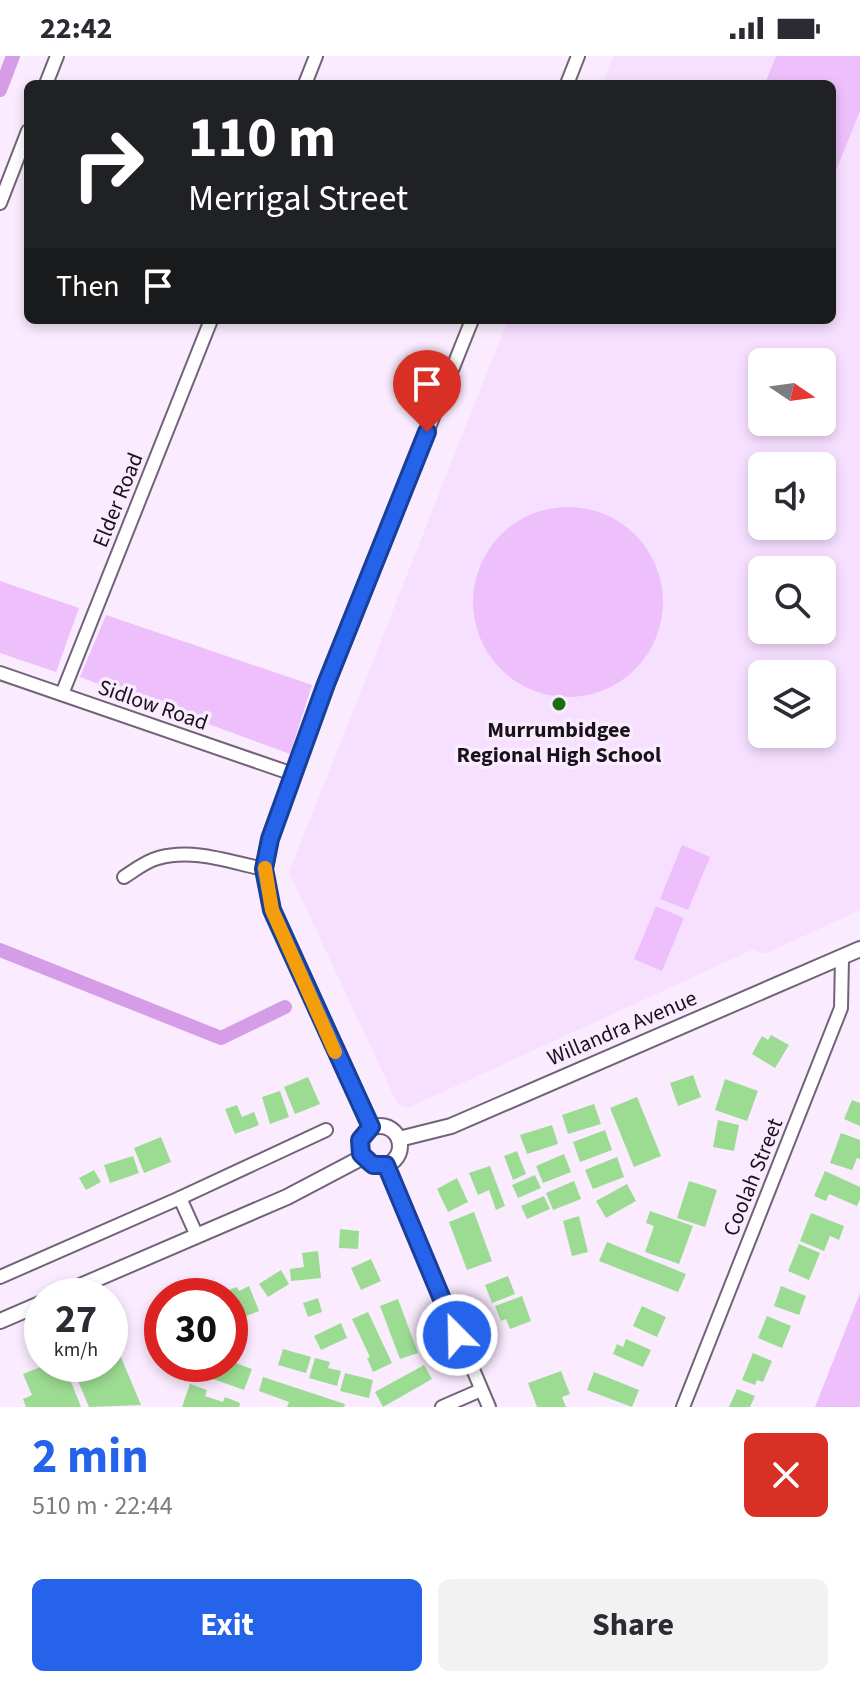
<!DOCTYPE html>
<meta charset="utf-8">
<style>
body{margin:0;font-family:"Source Sans 3",sans-serif;background:#f2f2f3;color:#2b2b33;height:100vh;display:flex;flex-direction:column;font-size:30px;white-space:nowrap}
*{box-sizing:border-box;margin:0}
p{font-size:26px;color:#7c7c81}
.icon{flex:none;width:44px;height:44px;fill:none;stroke:currentColor;stroke-width:2;stroke-linecap:round;stroke-linejoin:round}
.map{position:relative;height:1351px;overflow:hidden}
.drawer{display:flex;flex-direction:column;background:#fff;flex:1}
.drawer>*{flex:none}
.guide{position:absolute;left:24px;top:24px;width:812px;height:244px;border-radius:12px;box-shadow:0 4px 12px #0003;background:#202124;color:#fff;overflow:hidden}
.needle{width:52px;rotate:103deg}
.fabs{position:absolute;left:748px;top:292px;display:grid;gap:16px}
.fabs a{display:grid;place-items:center;width:88px;height:88px;border-radius:12px;background:#fff;box-shadow:0 4px 12px #0003;font-size:40px}
.speed{position:absolute;left:24px;top:1222px;display:flex;gap:16px;font-size:40px;font-weight:700;text-align:center}
.speed>*{display:grid;place-content:center;width:104px;height:104px;border-radius:50%;background:#fff;box-shadow:0 4px 12px #0003;line-height:1}
.speed small{font-size:20px;font-weight:400}
.speed .limit{border:12px solid #d22;background:#fff;color:#111}
.pin{position:absolute;display:grid;place-items:center;width:68px;height:68px;color:#fff;margin:-82px -34px;border-radius:50% 50% 50% 0;rotate:-45deg;box-shadow:0 0 8px #0007}
.pin .icon{rotate:45deg}
.me{position:absolute;width:88px;margin:-44px;rotate:337deg;stroke-linejoin:round;filter:drop-shadow(0 0 6px #0008)}
.turn{display:flex;align-items:center;gap:28px;height:168px;padding:0 32px;font-size:36px}
.turn .icon{width:104px;height:104px;stroke-width:2.5}
.turn b{display:block;font-size:56px;line-height:68px}
.then{display:flex;align-items:center;height:76px;padding:0 32px;background:#0003;gap:16px;font-size:30px}
.round{display:grid;place-items:center;flex:none;width:84px;height:84px;border-radius:12px;background:#f2f2f3}
.overview{display:flex;align-items:center;justify-content:space-between;height:136px;padding:0 32px}
h1{font-size:48px;font-weight:700;line-height:60px;color:#2563eb}
.primary-button{display:flex;gap:16px;margin-top:auto;padding:16px 32px}
.primary-button a{flex:1;height:92px;border-radius:12px;background:#2563eb;color:#fff;font-size:32px;font-weight:700;line-height:92px;text-align:center}
.primary-button a+a{background:#f2f2f3;color:#2b2b33}
.status{display:flex;justify-content:space-between;align-items:center;height:56px;padding:0 40px;background:#fff;direction:ltr}
.status svg{height:22px;fill:currentColor}
.map>svg:first-child{display:block}
.built{fill:#f7e0ff;fill-rule:evenodd}
.green{fill:#edbffb}
.lines{fill:none;stroke-linecap:round;stroke-linejoin:round}
.canal{stroke:#d59de7;stroke-width:14}
.building{fill:#9cdc92}
.minor-casing{stroke:#736378;stroke-width:16}
.tertiary-casing{stroke:#736378;stroke-width:18}
.minor{stroke:#fff;stroke-width:12}
.tertiary{stroke:#fff;stroke-width:14}
.route-casing{stroke:#184099;stroke-width:20}
.route{stroke:#2563eb;stroke-width:14}
.slow{stroke:#f59e0b;stroke-width:14}
.poi-dot{fill:#1d6c10;stroke:#faebff;stroke-width:3}
.labels{text-anchor:middle;dominant-baseline:central;stroke-width:7;stroke-linejoin:round;paint-order:stroke}
.street-label{font-size:22px;fill:#18121a;stroke:#faebff}
.poi-label{font-size:22px;font-weight:bold;fill:#18121a;stroke:#faebff}
</style>
<div class="status"><b>22:42</b><svg viewBox="0 0 49 12"><path d="M0 12V9h3v3zM5 12V6h3v6zM10 12V3h3v9zM15 12V0h3v12zM26 1h20v11H26zM47 4h2v5h-2z"/></svg></div>
<div class="map">
<svg width="860" height="1351" viewBox="0 0 860 1351">
<rect width="100%" height="100%" fill="#faebff"/>
<path class="built" d="M 613,0 L 860,0 L 860,854 L 765,898 L 752,894 L 408,1052 L 398,1049 L 289,816 L 508,264 L 832,264 L 832,28 L 602,28 ZM 762,306 L 822,306 L 822,366 L 762,366 ZM 762,410 L 822,410 L 822,470 L 762,470 ZM 762,514 L 822,514 L 822,574 L 762,574 ZM 762,618 L 822,618 L 822,678 L 762,678 Z"/>
<g class="green">
<path d="M 776,0 L 860,0 L 860,55 L 832,124 L 832,28 L 765,28 Z"/>
<circle cx="568" cy="546" r="95"/>
<path d="M 0,525 L 79,552 L 56,616 L 0,597 Z"/>
<path d="M 106,559 L 312,629 L 290,698 L 80,621 Z"/>
<path d="M 682,789 L 710,801 L 688,854 L 660,843 Z"/>
<path d="M 656,850 L 684,862 L 662,915 L 634,903 Z"/>
<path d="M 860,1237 L 860,1351 L 815,1351 Z"/>
</g>
<g class="lines">
<g class="canal">
<path d="M 0,34 L 13,0"/>
<path d="M 0,894 L 221,982 L 285,951"/>
</g>
</g>
<g class="building">
<path d="M 771,979 L 789,989 L 775,1012 L 752,998 L 762,980 L 768,984 Z"/>
<path d="M 693,1019 L 701,1041 L 678,1050 L 670,1027 Z"/>
<path d="M 308,1021 L 320,1048 L 295,1058 L 284,1031 Z"/>
<path d="M 725,1023 L 758,1035 L 747,1065 L 715,1054 Z"/>
<path d="M 280,1035 L 289,1061 L 270,1068 L 262,1041 Z"/>
<path d="M 637,1041 L 661,1100 L 634,1111 L 610,1052 Z"/>
<path d="M 852,1044 L 860,1047 L 860,1070 L 844,1063 Z"/>
<path d="M 594,1048 L 601,1068 L 568,1078 L 562,1059 Z"/>
<path d="M 237,1049 L 242,1061 L 254,1056 L 259,1069 L 235,1078 L 225,1053 Z"/>
<path d="M 718,1064 L 739,1069 L 734,1095 L 713,1091 Z"/>
<path d="M 552,1069 L 558,1088 L 527,1098 L 520,1079 Z"/>
<path d="M 605,1074 L 612,1094 L 580,1106 L 573,1086 Z"/>
<path d="M 841,1077 L 860,1084 L 860,1103 L 857,1102 L 852,1114 L 830,1107 Z"/>
<path d="M 161,1081 L 171,1106 L 144,1117 L 134,1092 Z"/>
<path d="M 517,1095 L 526,1118 L 513,1124 L 504,1100 Z"/>
<path d="M 564,1098 L 571,1116 L 543,1127 L 536,1110 Z"/>
<path d="M 133,1100 L 139,1117 L 110,1127 L 104,1109 Z"/>
<path d="M 617,1101 L 624,1121 L 593,1133 L 585,1114 Z"/>
<path d="M 490,1110 L 505,1150 L 496,1154 L 489,1134 L 478,1139 L 469,1117 Z"/>
<path d="M 94,1114 L 101,1126 L 86,1134 L 79,1122 Z"/>
<path d="M 825,1115 L 860,1131 L 860,1143 L 857,1150 L 829,1138 L 826,1145 L 814,1140 Z"/>
<path d="M 535,1119 L 541,1132 L 518,1142 L 512,1129 Z"/>
<path d="M 457,1122 L 468,1146 L 448,1156 L 437,1133 Z"/>
<path d="M 574,1125 L 581,1143 L 553,1154 L 546,1137 Z"/>
<path d="M 689,1125 L 717,1134 L 705,1171 L 677,1162 Z"/>
<path d="M 627,1128 L 636,1145 L 606,1162 L 596,1145 Z"/>
<path d="M 544,1140 L 550,1153 L 527,1163 L 521,1150 Z"/>
<path d="M 650,1155 L 693,1170 L 679,1208 L 645,1196 L 654,1170 L 646,1167 Z"/>
<path d="M 474,1156 L 492,1205 L 467,1214 L 449,1166 Z"/>
<path d="M 811,1157 L 844,1170 L 839,1184 L 830,1180 L 824,1195 L 800,1185 Z"/>
<path d="M 579,1160 L 588,1196 L 572,1200 L 563,1165 Z"/>
<path d="M 340,1173 L 359,1175 L 358,1193 L 339,1192 Z"/>
<path d="M 607,1186 L 686,1218 L 678,1236 L 599,1205 Z"/>
<path d="M 799,1188 L 820,1197 L 809,1224 L 788,1215 Z"/>
<path d="M 318,1195 L 321,1222 L 291,1225 L 290,1213 L 304,1211 L 302,1197 Z"/>
<path d="M 371,1203 L 381,1225 L 361,1234 L 351,1212 Z"/>
<path d="M 281,1214 L 289,1228 L 268,1241 L 259,1228 Z"/>
<path d="M 508,1220 L 515,1238 L 492,1247 L 485,1229 Z"/>
<path d="M 249,1230 L 259,1255 L 238,1263 L 226,1235 L 237,1231 L 239,1235 Z"/>
<path d="M 781,1230 L 806,1240 L 799,1259 L 774,1250 Z"/>
<path d="M 522,1240 L 531,1265 L 510,1273 L 506,1263 L 501,1265 L 495,1250 Z"/>
<path d="M 318,1242 L 322,1256 L 308,1261 L 303,1247 Z"/>
<path d="M 398,1243 L 418,1297 L 400,1303 L 380,1250 Z"/>
<path d="M 642,1250 L 666,1261 L 657,1281 L 633,1270 Z"/>
<path d="M 368,1256 L 392,1307 L 373,1316 L 367,1302 L 370,1301 L 352,1263 Z"/>
<path d="M 767,1260 L 791,1270 L 782,1292 L 758,1282 Z"/>
<path d="M 162,1266 L 162,1301 L 146,1276 Z"/>
<path d="M 341,1267 L 347,1282 L 321,1294 L 314,1280 Z"/>
<path d="M 626,1283 L 651,1294 L 643,1311 L 613,1298 L 617,1288 L 623,1291 Z"/>
<path d="M 117,1292 L 141,1349 L 89,1351 L 72,1311 L 79,1308 L 110,1308 L 110,1295 Z"/>
<path d="M 283,1293 L 311,1301 L 306,1317 L 278,1309 Z"/>
<path d="M 753,1297 L 772,1305 L 763,1326 L 757,1324 L 755,1329 L 742,1324 Z"/>
<path d="M 315,1302 L 330,1306 L 328,1312 L 341,1315 L 337,1330 L 309,1322 Z"/>
<path d="M 230,1305 L 252,1313 L 244,1334 L 196,1317 L 199,1308 L 230,1308 Z"/>
<path d="M 48,1308 L 64,1308 L 81,1351 L 26,1351 L 23,1343 L 32,1339 L 23,1318 Z"/>
<path d="M 424,1309 L 432,1323 L 383,1351 L 375,1336 Z"/>
<path d="M 561,1315 L 570,1338 L 562,1341 L 566,1351 L 537,1351 L 528,1327 Z"/>
<path d="M 594,1316 L 639,1334 L 632,1351 L 587,1334 Z"/>
<path d="M 345,1317 L 373,1324 L 369,1342 L 340,1335 Z"/>
<path d="M 263,1321 L 345,1348 L 344,1351 L 287,1351 L 289,1346 L 259,1335 Z"/>
<path d="M 190,1328 L 207,1334 L 205,1340 L 223,1346 L 225,1341 L 240,1347 L 239,1351 L 182,1351 Z"/>
<path d="M 737,1333 L 755,1340 L 750,1351 L 729,1351 Z"/>
</g>
<g class="lines">
<g class="minor-casing">
<g id="minor">
<path d="M 46,28 L 57,0"/>
<path d="M 305,28 L 316,0"/>
<path d="M 567,28 L 578,0"/>
<path d="M 0,147 L 28,75"/>
<path d="M 0,617 L 293,718"/>
<path d="M 62,638 L 211,264"/>
<path d="M 124,821 C 135,814 146,805 158,802 C 194,792 229,806 264,813"/>
<path d="M 371,1071 L 272,854 L 264,813 L 270,783 L 326,628 L 472,264"/>
<path d="M 386,1109 L 489,1351"/>
<path d="M 180,1142 L 197,1180"/>
<path d="M 0,1221 L 180,1142 L 326,1074"/>
<path d="M 442,1351 L 481,1334"/>
<path d="M 683,1351 L 841,952 L 842,902"/>
</g>
</g>
<g class="tertiary-casing">
<g id="tertiary">
<circle cx="380" cy="1090" r="20"/>
<path d="M 399,1083 L 451,1070 L 860,893"/>
<path d="M 57,1240 L 287,1141 L 363,1101"/>
<path d="M 0,1265 L 42,1247"/>
</g>
</g>
<use href="#minor" class="minor"/>
<use href="#tertiary" class="tertiary"/>
</g>
<g class="lines">
<g class="route-casing">
<path id="route" d="M 427,376 L 326,628 L 270,783 L 264,813 L 272,854 L 371,1071 L 360,1084 L 361,1098 L 373,1109 L 386,1109 L 457,1279"/>
</g>
<use href="#route" class="route"/>
<path class="slow" d="M 265,812 L 272,854 L 335,996"/>
</g>
<circle class="poi-dot" cx="559" cy="648" r="8"/>
<g class="labels">
<g class="street-label">
<text transform="translate(118 444) rotate(-68)">Elder Road</text>
<text transform="translate(153 649) rotate(19)">Sidlow Road</text>
<text transform="translate(622 972) rotate(-23)">Willandra Avenue</text>
<text transform="translate(753 1121) rotate(-68)">Coolah Street</text>
</g>
<g class="poi-label">
<text x="559" y="674">Murrumbidgee<tspan x="559" dy="25">Regional High School</tspan></text>
</g>
</g>
</svg>
<div class="fabs">
<a><svg class="needle" viewBox="-14 -14 28 28"><path d="M0-13l5 13h-10z" fill="#e53935"/><path d="M0 13l5-13h-10z" fill="#7c7c81"/></svg></a>
<a><svg class="icon" aria-label="sound" viewBox="0 0 24 24"><path d="M4 9h4l5-4v14l-5-4H4zM17 9q2 3 0 6"/></svg></a>
<a><svg class="icon" aria-label="search" viewBox="0 0 24 24"><circle cx="10" cy="10" r="6"/><path d="M15 15l6 6"/></svg></a>
<a><svg class="icon" aria-label="layers" viewBox="0 0 24 24"><path d="M12 4l9 5-9 5-9-5zM3 14l9 5 9-5"/></svg></a>
</div>
<div class="speed"><div>27<small>km/h</small></div><div class="limit">30</div></div>
<div class="pin" style="left:427px;top:376px;background:#d93025"><svg class="icon" aria-label="arrive" viewBox="0 0 24 24"><path d="M6 21V4h12l-3 4 3 4H6"/></svg></div>
<svg class="me" style="left:457px;top:1279px" viewBox="-20 -20 40 40"><circle r="17" fill="#2563eb" stroke="#fff" stroke-width="3"/><path d="M0-11L8 9 0 5-8 9z" fill="#fff"/></svg>
<div class="guide">
<div class="turn"><svg class="icon" aria-label="right" viewBox="0 0 24 24"><path d="M7 20v-9h11M14 6l5 5-5 5"/></svg><div><b>110 m</b>Merrigal Street</div></div>
<div class="then">Then<svg class="icon" aria-label="arrive" viewBox="0 0 24 24"><path d="M6 21V4h12l-3 4 3 4H6"/></svg></div>
</div>
</div>
<section class="drawer">
<div class="overview"><div><h1>2 min</h1><p>510 m · 22:44</p></div><a class="round" style="background:#d93025;color:#fff"><svg class="icon" aria-label="close" viewBox="0 0 24 24"><path d="M6 6l12 12M18 6L6 18"/></svg></a></div>
<div class="primary-button"><a>Exit</a><a>Share</a></div>
</section>
